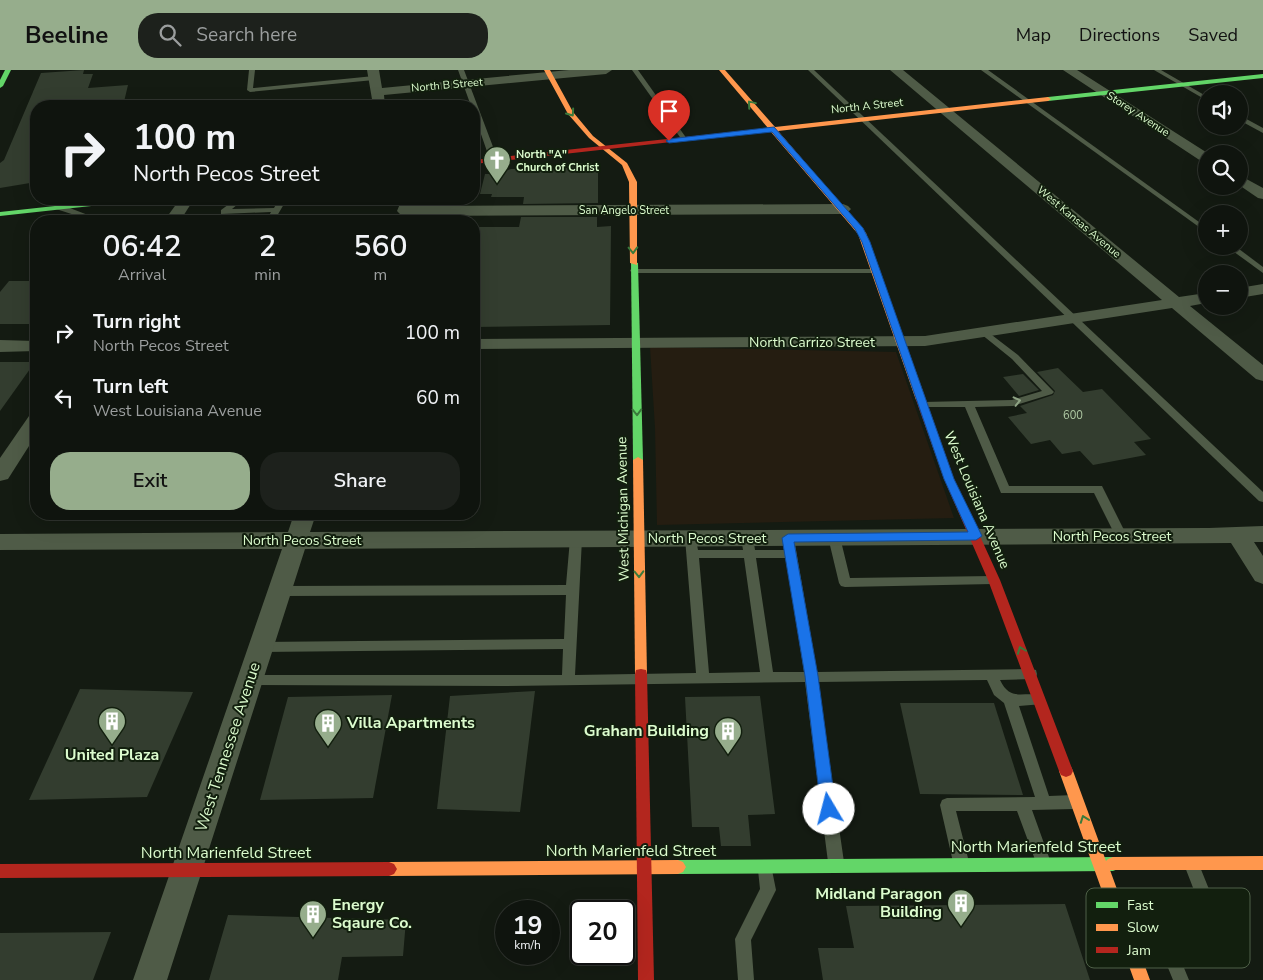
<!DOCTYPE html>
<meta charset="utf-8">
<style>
body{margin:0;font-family:"Nunito Sans",sans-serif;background:#1d211c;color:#f1f3f6;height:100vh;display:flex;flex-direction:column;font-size:19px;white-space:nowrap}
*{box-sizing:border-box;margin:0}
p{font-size:16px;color:#9b9e9e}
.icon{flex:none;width:28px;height:28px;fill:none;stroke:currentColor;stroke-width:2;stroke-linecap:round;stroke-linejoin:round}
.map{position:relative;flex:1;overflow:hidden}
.drawer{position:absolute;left:30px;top:145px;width:450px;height:305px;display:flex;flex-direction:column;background:#0f140e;border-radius:20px;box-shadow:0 5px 20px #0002,0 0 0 1px #2f332e}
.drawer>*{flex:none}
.banner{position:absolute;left:30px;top:30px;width:450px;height:105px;border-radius:20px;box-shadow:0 5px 20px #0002,0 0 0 1px #2f332e;background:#0f140e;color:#f1f3f6;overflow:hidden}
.tools{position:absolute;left:1198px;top:15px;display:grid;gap:10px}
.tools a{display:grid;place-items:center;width:50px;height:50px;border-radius:50%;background:#0f140e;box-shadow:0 5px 20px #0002,0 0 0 1px #2f332e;font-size:25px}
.speed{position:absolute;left:495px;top:830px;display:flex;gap:10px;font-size:25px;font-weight:700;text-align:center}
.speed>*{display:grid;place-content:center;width:65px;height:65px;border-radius:50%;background:#0f140e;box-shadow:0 5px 20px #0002,0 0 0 1px #2f332e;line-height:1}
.speed small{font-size:12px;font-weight:400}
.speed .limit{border:2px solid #111;border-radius:8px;background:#fff;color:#111}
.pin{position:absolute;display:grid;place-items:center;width:42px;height:42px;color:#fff;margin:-51px -21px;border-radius:50% 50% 50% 0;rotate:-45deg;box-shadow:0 0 5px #0007}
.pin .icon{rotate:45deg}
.me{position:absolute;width:55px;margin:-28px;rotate:352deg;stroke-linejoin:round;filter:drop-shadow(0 0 4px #0008)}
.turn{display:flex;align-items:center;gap:18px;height:105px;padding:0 20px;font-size:22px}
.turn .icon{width:65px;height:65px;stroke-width:2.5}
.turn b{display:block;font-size:35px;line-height:42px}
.eta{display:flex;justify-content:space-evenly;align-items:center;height:85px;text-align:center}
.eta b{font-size:30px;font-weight:600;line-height:35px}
.primary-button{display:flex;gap:10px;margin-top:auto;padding:10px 20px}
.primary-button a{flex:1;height:58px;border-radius:20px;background:#96ad8c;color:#111;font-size:20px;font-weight:600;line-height:58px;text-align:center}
.primary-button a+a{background:#1d211c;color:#f1f3f6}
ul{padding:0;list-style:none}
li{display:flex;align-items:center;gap:15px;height:65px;padding:0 20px}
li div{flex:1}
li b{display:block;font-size:19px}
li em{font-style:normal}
header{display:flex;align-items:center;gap:30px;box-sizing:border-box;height:70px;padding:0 25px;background:#96ad8c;color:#111}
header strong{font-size:24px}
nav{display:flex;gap:28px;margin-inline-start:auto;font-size:18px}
.search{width:350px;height:45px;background:#1d211c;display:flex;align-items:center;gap:12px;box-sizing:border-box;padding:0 18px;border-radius:20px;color:#9b9e9e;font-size:19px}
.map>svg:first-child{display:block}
.green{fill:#251d11}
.building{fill:#333d2f}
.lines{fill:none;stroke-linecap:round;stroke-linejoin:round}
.lane{fill:#4f5b47;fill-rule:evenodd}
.street{fill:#4f5b47;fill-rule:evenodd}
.fast{fill:#63d668;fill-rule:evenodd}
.slow{fill:#ff974d;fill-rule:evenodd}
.jam{fill:#b3261e;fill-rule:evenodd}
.oneway{stroke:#3a7a3b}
.oneway2{stroke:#8ea384}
.route{fill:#1a73e8;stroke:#114b97}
.labels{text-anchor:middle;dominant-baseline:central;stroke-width:4;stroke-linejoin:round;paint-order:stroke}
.far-street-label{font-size:11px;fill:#dcfcce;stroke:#121f0e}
.far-poi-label{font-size:11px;font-weight:bold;fill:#dcfcce;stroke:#121f0e;text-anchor:start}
.number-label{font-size:11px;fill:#b2cca6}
.street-label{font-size:14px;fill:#dcfcce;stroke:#121f0e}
.near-poi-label{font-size:16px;font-weight:bold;fill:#dcfcce;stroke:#121f0e;text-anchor:start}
.near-street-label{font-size:16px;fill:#dcfcce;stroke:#121f0e}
.key{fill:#121f0e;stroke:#4f6148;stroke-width:1}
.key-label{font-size:14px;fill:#dcfcce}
</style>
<header>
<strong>Beeline</strong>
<div class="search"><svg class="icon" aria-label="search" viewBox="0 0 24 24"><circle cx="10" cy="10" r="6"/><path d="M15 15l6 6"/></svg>Search here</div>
<nav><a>Map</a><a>Directions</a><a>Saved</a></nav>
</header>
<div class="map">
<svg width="1263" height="910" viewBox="0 0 1263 910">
<rect width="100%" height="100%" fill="#141b12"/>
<path class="green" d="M 650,277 L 896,282 L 954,448 L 657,455 L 655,358 Z"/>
<g class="building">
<path d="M 84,0 L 83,4 L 93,4 L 88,18 L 128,15 L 123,36 L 36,36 L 36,112 L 0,118 L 0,93 L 4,90 L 41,3 Z"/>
<path d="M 572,93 L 598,93 L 598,133 L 523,134 L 524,127 L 491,127 L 492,124 L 480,124 L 485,104 L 504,104 L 505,101 L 511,99 L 572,98 Z"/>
<path d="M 521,147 L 597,147 L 597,157 L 611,156 L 610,255 L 474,257 L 474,157 L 519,157 Z"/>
<path d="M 9,211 L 36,211 L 36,254 L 0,254 L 0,222 Z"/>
<path d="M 0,292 L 35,292 L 0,341 Z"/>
<path d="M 1058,298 L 1083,322 L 1102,319 L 1151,369 L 1134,372 L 1146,385 L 1093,395 L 1080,381 L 1062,384 L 1050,370 L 1031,374 L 1008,347 L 1027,343 L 1020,336 L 1053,325 L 1055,321 L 1037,302 Z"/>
<path d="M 1023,304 L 1039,320 L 1019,326 L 1003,307 Z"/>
<path d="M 80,619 L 193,622 L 147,727 L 29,730 Z"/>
<path d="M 535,621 L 520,742 L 437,739 L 450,626 Z"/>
<path d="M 392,625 L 373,728 L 260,730 L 288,627 Z"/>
<path d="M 760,626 L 775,744 L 748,745 L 751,776 L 721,776 L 719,757 L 692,757 L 685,627 Z"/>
<path d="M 900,633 L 994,633 L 1023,725 L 920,724 Z"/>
<path d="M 1065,834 L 1090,910 L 823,910 L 818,878 L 854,878 L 846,836 Z"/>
<path d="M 228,845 L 406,850 L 403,886 L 342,887 L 338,910 L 209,910 Z"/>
<path d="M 111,862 L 93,910 L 0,910 L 0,863 Z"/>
</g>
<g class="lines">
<g class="lane">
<path d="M 249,0 L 255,0 L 253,18 L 374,6 L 377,8 L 374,10 L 250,22 L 247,20 Z"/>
<path d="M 458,0 L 464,0 L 498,90 L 496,91 L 490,90 L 474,44 L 474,36 L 471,36 Z"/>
<path d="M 632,0 L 638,0 L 687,69 L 686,70 L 682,70 Z"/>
<path d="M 808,0 L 814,0 L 1263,422 L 1263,432 L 1259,431 Z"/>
<path d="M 981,0 L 988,0 L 1206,157 L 1206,162 Z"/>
<path d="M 1154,0 L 1161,0 L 1206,26 L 1206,30 Z"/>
<path d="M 1239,45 L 1263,58 L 1263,63 L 1239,50 Z"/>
<path d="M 236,129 L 244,129 L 232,139 L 274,138 L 279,129 L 287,129 L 274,151 L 266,151 L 271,142 L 221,144 L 221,140 Z"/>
<path d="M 56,135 L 62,135 L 88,145 L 174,145 L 178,147 L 174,149 L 87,149 L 56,139 Z"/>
<path d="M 402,139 L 409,141 L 406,151 L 398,151 Z"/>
<path d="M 1226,176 L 1235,176 L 1263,197 L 1263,203 Z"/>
<path d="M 631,199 L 876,199 L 880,201 L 876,203 L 634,203 L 630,201 Z"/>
<path d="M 984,259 L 1018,285 L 1054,322 L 1052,324 L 1013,336 L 975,337 L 1009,416 L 1102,416 L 1127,466 L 1125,469 L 1117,469 L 1094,423 L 1001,423 L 965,337 L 920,337 L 918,335 L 923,332 L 1012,330 L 1042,321 L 1012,289 L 981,264 L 981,260 Z"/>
<path d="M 747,463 L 753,467 L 755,480 L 784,480 L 782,468 L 784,465 L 788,464 L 794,468 L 817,602 L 1031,599 L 1036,600 L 1037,604 L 1036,608 L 1031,609 L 1000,610 C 1011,633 1024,620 1043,626 L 1045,630 L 1043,634 L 1019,636 L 1049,726 L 1074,725 L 1079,727 L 1081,732 L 1079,737 L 1074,739 L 1032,740 L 1050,790 L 1047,795 L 1042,797 L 1037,795 L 1017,741 L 956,741 L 969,792 L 966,797 L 961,799 L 956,797 L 953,792 L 940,735 L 942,730 L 947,728 L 1035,727 L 1004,633 L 994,625 L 987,610 L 818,612 L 844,792 L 841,797 L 836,799 L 831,797 L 828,792 L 805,612 L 501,616 L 250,615 L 245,614 L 243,610 L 245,606 L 250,605 L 562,605 L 563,579 L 261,582 L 257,581 L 255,577 L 257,573 L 261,572 L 564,569 L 566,525 L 280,526 L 276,524 L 274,521 L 276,518 L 280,516 L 566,515 L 570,469 L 576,465 L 582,469 L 575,605 L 696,603 L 685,468 L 691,464 L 695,465 L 698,480 L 743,480 L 741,467 ZM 699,488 L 744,488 L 760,602 L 709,603 ZM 756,488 L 786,488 L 804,602 L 773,602 Z"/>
<path d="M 834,463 L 840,467 L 850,508 L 993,506 L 997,507 L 999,510 L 997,513 L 993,514 L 845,517 L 841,516 L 839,513 L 828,467 Z"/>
<path d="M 1193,790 L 1198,792 L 1223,854 L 1221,860 L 1215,862 L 1170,864 L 1189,910 L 1173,910 L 1151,856 L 1153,850 L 1159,848 L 1204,846 L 1185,797 L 1188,792 Z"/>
<path d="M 766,793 L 771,795 L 776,820 L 751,870 L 754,910 L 738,910 L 735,869 L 760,819 L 758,800 L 761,795 Z"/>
</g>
<g class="street">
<path d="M 367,0 L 379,0 L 382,18 L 569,0 L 612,0 L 606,4 L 384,25 L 385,36 L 373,35 Z"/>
<path d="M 890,0 L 903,0 L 1179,227 L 1206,223 L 1206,233 L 1190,236 L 1263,295 L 1263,311 L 1256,309 L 1172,238 L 925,276 L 474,279 L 474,269 L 925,266 L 1162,230 Z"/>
<path d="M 1063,0 L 1077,0 L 1209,84 L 1206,84 L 1206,92 L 1201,91 Z"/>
<path d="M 1239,105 L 1263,118 L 1263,129 L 1258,128 L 1239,115 Z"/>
<path d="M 180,129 L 194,129 L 180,151 L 164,151 Z"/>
<path d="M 402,129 L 416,129 L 414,136 L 843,134 L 848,136 L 851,139 L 848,142 L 843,144 L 405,146 L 400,144 L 397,141 Z"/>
<path d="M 1263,214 L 1263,224 L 1239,228 L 1239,218 Z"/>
<path d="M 0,270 L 36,271 L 36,281 L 0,282 Z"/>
<path d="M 36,344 L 36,365 L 8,409 L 0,411 L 0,388 L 29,346 Z"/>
<path d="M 294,444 L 316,444 L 310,462 L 1209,458 L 1263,456 L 1263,472 L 1254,472 L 1263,486 L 1263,514 L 1255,511 L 1231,473 L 305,479 L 167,910 L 133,910 L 282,479 L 0,480 L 0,464 L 288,462 Z"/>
</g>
<g class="fast">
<path d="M 5,0 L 11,0 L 3,16 L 0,18 L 0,10 Z"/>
<path d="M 1263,4 L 1263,8 L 1048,31 L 1045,29 L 1048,27 Z"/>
<path d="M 119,129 L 141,129 L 137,131 L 0,146 L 0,142 Z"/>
<path d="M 631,191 L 638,193 L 643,390 L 638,393 L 633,390 Z"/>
<path d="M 1113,787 L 1118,789 L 1121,794 L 1118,799 L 1113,801 L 678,804 L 673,802 L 670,797 L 673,792 L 678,790 Z"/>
</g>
<g class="slow">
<path d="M 544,0 L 550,0 L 573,42 L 593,66 L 627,93 L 637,112 L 637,195 L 630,193 L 629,112 L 622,95 L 589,68 L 568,44 Z"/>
<path d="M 719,0 L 725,0 L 775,57 L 1048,27 L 1051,29 L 1048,31 L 778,61 L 866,163 L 926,330 L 924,332 L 918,332 L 916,330 L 858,164 L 771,62 L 757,62 L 757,60 L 768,58 Z"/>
<path d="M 638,387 L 643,390 L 647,604 L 646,608 L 641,609 L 636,608 L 635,604 L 633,390 Z"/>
<path d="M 1066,695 L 1071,697 L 1073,701 L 1106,791 L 1108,789 L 1113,787 L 1263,786 L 1263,800 L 1110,800 L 1150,910 L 1134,910 L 1059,701 L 1061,697 Z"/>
<path d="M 678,790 L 683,792 L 686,797 L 683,802 L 678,804 L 389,806 L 384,804 L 381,799 L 384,794 L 389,792 Z"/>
</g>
<g class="jam">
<path d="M 759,59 L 762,61 L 761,62 L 474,94 L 474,90 Z"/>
<path d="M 921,327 L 926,330 L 954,409 L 1000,510 L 1073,701 L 1071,705 L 1066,707 L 1061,705 L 1059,701 L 988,510 L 944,409 L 916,330 Z"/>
<path d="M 641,599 L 646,600 L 647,604 L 654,910 L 638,910 L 635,604 L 636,600 Z"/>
<path d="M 389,792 L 394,794 L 397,799 L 394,804 L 389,806 L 0,808 L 0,794 Z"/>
</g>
</g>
<defs><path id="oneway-chevron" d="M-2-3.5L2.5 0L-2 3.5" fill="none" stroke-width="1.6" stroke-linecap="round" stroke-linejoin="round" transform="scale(1.25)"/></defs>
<g class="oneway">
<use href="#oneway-chevron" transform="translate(751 34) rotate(-130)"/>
<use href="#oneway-chevron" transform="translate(571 43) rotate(55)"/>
<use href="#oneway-chevron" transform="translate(633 180) rotate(88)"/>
<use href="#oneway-chevron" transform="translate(637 342) rotate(89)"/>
<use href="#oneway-chevron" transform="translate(639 504) rotate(89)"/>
<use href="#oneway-chevron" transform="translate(1021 580) rotate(-111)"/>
<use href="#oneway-chevron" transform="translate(1084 749) rotate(-110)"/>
</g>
<use class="oneway2" href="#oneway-chevron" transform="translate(1017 331) rotate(-13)"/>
<path class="route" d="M 774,57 L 863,158 L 870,172 L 954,409 L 982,466 L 976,470 L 794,472 L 818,606 L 836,739 L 834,744 L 829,746 L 824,744 L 821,739 L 805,606 L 782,468 L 788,464 L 968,462 L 944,409 L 862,172 L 855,159 L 772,62 L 669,73 L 666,71 L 669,69 Z"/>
<defs>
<g id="church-pin" transform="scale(1.4375)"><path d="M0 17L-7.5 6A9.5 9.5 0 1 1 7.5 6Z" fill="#96ad8c" stroke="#121f0e"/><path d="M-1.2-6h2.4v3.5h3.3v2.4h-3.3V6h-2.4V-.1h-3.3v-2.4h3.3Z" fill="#fff"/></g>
<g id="building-pin" transform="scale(1.4375)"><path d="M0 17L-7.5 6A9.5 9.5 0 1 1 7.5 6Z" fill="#96ad8c" stroke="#121f0e"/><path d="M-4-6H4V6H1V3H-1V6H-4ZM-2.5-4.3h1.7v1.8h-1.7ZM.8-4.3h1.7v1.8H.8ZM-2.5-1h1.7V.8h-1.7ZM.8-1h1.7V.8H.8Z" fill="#fff"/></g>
</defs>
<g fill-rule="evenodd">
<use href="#church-pin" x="497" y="90"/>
<use href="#building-pin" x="112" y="651"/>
<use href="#building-pin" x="328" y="653"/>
<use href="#building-pin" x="728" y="661"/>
<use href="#building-pin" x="961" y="833"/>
<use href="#building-pin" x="313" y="844"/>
</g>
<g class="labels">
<g class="far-street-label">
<text transform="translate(447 15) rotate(-5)">North B Street</text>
<text transform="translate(867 36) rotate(-6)">North A Street</text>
<text transform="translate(1138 44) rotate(33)">Storey Avenue</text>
<text x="624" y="140">San Angelo Street</text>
<text transform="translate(1079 152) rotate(40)">West Kansas Avenue</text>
</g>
<g class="far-poi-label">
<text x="516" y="84">North "A"<tspan x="516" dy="13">Church of Christ</tspan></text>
</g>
<g class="number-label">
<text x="1073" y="345">600</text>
</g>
<g class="street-label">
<text x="812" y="272">North Carrizo Street</text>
<text transform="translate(977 430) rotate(67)">West Louisiana Avenue</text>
<text transform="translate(623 439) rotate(-91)">West Michigan Avenue</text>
<text x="1112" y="466">North Pecos Street</text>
<text x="707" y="468">North Pecos Street</text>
<text x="302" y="470">North Pecos Street</text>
</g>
<g class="near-poi-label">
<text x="347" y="653">Villa Apartments</text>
<text x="709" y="661" text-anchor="end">Graham Building</text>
<text x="112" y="685" text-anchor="middle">United Plaza</text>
<text x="942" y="824" text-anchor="end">Midland Paragon<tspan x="942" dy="18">Building</tspan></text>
<text x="332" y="835">Energy<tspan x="332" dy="18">Sqaure Co.</tspan></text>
</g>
<g class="near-street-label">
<text transform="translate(228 677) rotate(-72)">West Tennessee Avenue</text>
<text x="1036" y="777">North Marienfeld Street</text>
<text x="631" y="781">North Marienfeld Street</text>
<text x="226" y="783">North Marienfeld Street</text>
</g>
</g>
<rect x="1086" y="818" width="164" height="80" rx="8" class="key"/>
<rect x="1096" y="832" width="22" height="6" fill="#63d668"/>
<rect x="1096" y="854" width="22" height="7" fill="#ff974d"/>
<rect x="1096" y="877" width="22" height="6" fill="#b3261e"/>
<g class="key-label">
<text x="1127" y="840">Fast</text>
<text x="1127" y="862">Slow</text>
<text x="1127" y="885">Jam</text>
</g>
</svg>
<div class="tools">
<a><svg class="icon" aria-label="sound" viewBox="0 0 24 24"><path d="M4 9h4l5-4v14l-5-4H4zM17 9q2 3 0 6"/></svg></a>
<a><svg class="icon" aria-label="search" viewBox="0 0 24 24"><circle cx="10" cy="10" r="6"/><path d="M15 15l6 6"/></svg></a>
<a>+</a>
<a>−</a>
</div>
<div class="speed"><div>19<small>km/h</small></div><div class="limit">20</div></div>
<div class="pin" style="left:669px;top:71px;background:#d93025"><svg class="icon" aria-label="arrive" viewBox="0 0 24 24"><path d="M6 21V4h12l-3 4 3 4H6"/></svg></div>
<svg class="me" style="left:829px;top:739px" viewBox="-20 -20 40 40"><circle r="19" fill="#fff"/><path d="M0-13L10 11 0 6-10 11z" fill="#1a73e8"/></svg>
<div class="banner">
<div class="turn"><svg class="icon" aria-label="right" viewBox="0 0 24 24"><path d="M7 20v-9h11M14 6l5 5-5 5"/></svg><div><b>100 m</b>North Pecos Street</div></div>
</div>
<section class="drawer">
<div class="eta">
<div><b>06:42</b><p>Arrival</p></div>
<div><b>2</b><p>min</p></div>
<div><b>560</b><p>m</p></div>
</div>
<ul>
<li><svg class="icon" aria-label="right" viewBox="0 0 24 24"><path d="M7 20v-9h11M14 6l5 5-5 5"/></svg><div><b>Turn right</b><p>North Pecos Street</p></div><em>100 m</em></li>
<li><svg class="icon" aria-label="left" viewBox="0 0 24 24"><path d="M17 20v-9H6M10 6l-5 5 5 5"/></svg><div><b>Turn left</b><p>West Louisiana Avenue</p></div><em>60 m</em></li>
</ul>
<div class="primary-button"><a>Exit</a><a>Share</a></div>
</section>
</div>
